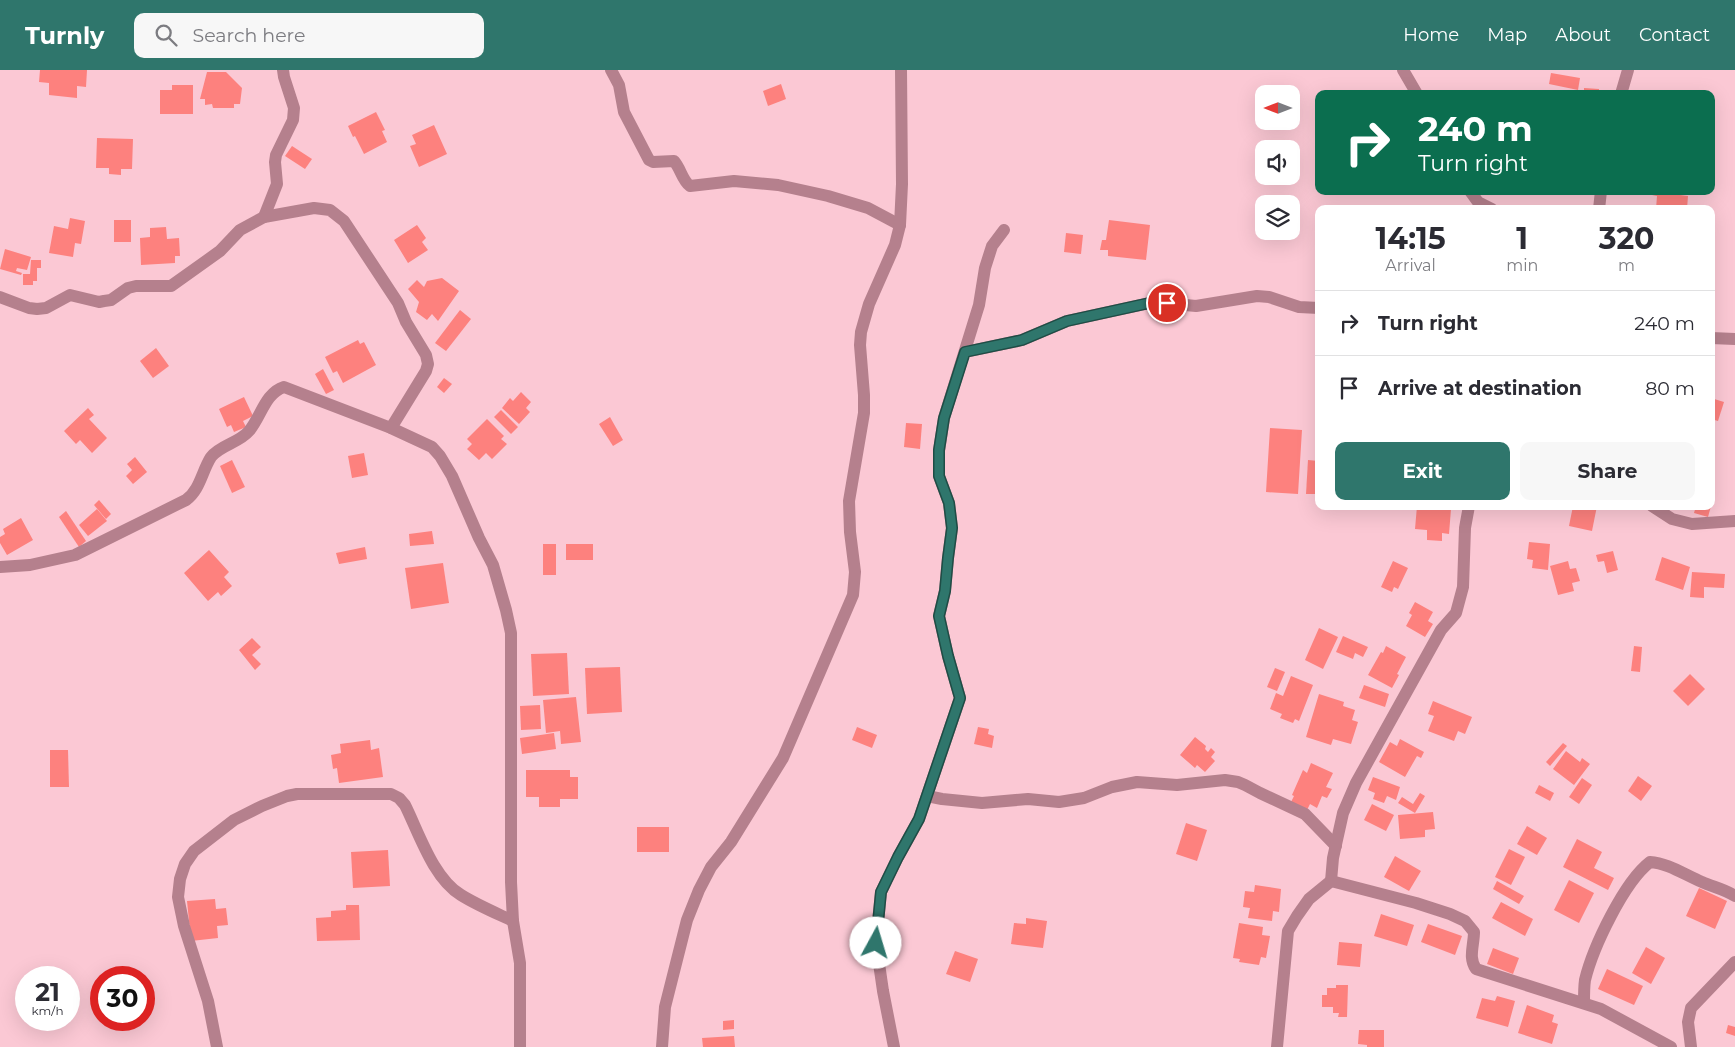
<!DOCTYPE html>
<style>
body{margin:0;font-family:Montserrat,sans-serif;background:#f7f7f7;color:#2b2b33;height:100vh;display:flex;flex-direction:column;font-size:19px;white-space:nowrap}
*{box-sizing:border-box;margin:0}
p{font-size:16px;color:#7c7c81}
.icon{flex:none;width:28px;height:28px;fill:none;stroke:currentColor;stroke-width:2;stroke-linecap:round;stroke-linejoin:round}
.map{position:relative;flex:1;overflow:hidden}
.details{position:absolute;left:1315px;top:135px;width:400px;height:305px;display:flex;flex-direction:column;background:#fff;border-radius:10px;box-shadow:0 5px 20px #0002}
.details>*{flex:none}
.top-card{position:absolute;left:1315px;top:20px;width:400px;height:105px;border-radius:10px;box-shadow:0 5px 20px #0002;background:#0b6e4f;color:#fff;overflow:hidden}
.needle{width:32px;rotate:270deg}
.fabs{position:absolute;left:1255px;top:15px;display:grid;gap:10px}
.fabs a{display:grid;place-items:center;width:45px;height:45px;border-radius:10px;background:#fff;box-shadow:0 5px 20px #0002;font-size:25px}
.speed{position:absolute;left:15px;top:896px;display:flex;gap:10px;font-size:25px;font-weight:700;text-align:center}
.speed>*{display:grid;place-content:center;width:65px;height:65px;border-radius:50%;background:#fff;box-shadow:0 5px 20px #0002;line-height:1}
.speed small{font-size:12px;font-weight:400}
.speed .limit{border:8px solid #d22;background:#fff;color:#111}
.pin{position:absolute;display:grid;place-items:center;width:42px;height:42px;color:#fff;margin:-21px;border:2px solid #fff;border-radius:50%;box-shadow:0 1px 5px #0007}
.me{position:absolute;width:55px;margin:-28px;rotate:6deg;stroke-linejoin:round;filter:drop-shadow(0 0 4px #0008)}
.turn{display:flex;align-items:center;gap:18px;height:105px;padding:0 20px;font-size:22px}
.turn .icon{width:65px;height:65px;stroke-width:2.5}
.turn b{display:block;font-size:35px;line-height:42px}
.eta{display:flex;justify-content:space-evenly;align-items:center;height:85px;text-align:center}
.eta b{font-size:30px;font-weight:700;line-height:35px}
.cta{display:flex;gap:10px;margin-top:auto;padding:10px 20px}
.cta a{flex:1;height:58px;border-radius:10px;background:#2f766c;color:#fff;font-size:20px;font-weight:700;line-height:58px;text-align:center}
.cta a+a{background:#f7f7f7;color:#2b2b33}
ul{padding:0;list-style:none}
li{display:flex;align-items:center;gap:15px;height:65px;padding:0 20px;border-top:1px solid #e1e1e2}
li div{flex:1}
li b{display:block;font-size:19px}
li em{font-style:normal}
header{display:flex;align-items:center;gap:30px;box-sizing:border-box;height:70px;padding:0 25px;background:#2f766c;color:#fff}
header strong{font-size:24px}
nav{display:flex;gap:28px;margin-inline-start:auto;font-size:18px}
.search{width:350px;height:45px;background:#f7f7f7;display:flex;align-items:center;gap:12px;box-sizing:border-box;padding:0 18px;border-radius:10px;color:#7c7c81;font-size:19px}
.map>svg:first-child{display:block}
.building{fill:#fd817e}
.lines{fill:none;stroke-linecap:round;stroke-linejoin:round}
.minor{stroke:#b5808d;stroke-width:12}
.route-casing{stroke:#1f4d46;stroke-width:12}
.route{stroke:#2f766c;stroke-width:9}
</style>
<header>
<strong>Turnly</strong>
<div class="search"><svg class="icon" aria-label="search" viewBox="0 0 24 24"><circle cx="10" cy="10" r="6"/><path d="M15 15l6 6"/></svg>Search here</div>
<nav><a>Home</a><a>Map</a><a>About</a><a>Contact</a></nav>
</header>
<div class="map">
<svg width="1735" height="977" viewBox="0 0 1735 977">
<rect width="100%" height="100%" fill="#fbc8d4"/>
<g class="building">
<path d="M 40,0 L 87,0 L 86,17 L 77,16 L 77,28 L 49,25 L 49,13 L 39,12 Z"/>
<path d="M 207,2 L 226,2 L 242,18 L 240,34 L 234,34 L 234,38 L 213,38 L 212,34 L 205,35 L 205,29 L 200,29 Z"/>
<path d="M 1551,3 L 1580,8 L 1578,20 L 1549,14 Z"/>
<path d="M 781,14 L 786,29 L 768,36 L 763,21 Z"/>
<path d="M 172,15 L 193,15 L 193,44 L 160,44 L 160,20 L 172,20 Z"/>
<path d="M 1584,18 L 1599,19 L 1599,24 L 1584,24 Z"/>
<path d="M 376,42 L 385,60 L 382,61 L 387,72 L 364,84 L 355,66 L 353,67 L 348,56 Z"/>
<path d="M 434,55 L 447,84 L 419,97 L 410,76 L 416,74 L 412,65 Z"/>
<path d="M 97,68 L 133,69 L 132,99 L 121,99 L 121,105 L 109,104 L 109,98 L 96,98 Z"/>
<path d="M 292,76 L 312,89 L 305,99 L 285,86 Z"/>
<path d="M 1652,121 L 1680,121 L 1680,125 L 1688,126 L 1687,139 L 1656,139 L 1657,126 L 1652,125 Z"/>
<path d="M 70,148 L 85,151 L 81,174 L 75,173 L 73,187 L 49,183 L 54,156 L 68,159 Z"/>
<rect x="114" y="150" width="17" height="22"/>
<path d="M 1109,150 L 1150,155 L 1146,190 L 1108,186 L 1108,180 L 1100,180 L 1102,170 L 1106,170 Z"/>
<path d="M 417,155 L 426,168 L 422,172 L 428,180 L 408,193 L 394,170 Z"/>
<path d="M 166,157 L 167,169 L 179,168 L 180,186 L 175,186 L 175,193 L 141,195 L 140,168 L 150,167 L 150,158 Z"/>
<path d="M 1066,163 L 1083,165 L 1081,184 L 1064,182 Z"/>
<path d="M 5,179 L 31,187 L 27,200 L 17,198 L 16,201 L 22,203 L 21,205 L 0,199 Z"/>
<path d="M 31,190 L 41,190 L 41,198 L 37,198 L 37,211 L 33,211 L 33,215 L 23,215 L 23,204 L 30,204 Z"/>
<path d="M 442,208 L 459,221 L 438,251 L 432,244 L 427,250 L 416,242 L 419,232 L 408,219 L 417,210 L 424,217 L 427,211 Z"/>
<path d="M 460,240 L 471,249 L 446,281 L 435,273 Z"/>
<path d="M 358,270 L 360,274 L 364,272 L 376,295 L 343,313 L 337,301 L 333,303 L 325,287 Z"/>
<path d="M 156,278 L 169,296 L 153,308 L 140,291 Z"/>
<path d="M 323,299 L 334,320 L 326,324 L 315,304 Z"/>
<path d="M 444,308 L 452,314 L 444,323 L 437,317 Z"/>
<path d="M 521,322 L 531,332 L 526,338 L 530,342 L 519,354 L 502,338 L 510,328 L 513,331 Z"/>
<path d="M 244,327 L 253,346 L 243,351 L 246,357 L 234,362 L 231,355 L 227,357 L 219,339 Z"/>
<path d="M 1711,328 L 1724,332 L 1718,351 L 1711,349 Z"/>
<path d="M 88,338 L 94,345 L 89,349 L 107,368 L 92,383 L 80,370 L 76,374 L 64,361 Z"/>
<path d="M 501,340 L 518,357 L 511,364 L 494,347 Z"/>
<path d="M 610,347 L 623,370 L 613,376 L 599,354 Z"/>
<path d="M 487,349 L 504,366 L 501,369 L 507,374 L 492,389 L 486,383 L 479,390 L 467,379 L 472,374 L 467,369 Z"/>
<path d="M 906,353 L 922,354 L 920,379 L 904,377 Z"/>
<path d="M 1270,358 L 1302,360 L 1298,424 L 1266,422 Z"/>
<path d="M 364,383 L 368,405 L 352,408 L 348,386 Z"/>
<path d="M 135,387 L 147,402 L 133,414 L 126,406 L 132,400 L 127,394 Z"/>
<path d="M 232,390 L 245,417 L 232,423 L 220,396 Z"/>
<path d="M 1308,390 L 1319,391 L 1319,424 L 1306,424 Z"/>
<path d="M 99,430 L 111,444 L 106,449 L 94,435 Z"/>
<path d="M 1417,436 L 1438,436 L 1437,438 L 1451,439 L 1449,464 L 1442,463 L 1442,471 L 1427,470 L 1427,460 L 1415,459 Z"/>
<path d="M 1573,436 L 1597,436 L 1592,461 L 1569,456 Z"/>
<path d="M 1696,436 L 1711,436 L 1708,447 L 1694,443 Z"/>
<path d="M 97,439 L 107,451 L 88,466 L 79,455 Z"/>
<path d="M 66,441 L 86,471 L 79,477 L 59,447 Z"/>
<path d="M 21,448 L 33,470 L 7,485 L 0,473 L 0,467 L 5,464 L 3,459 Z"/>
<path d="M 432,461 L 434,474 L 410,476 L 409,464 Z"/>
<path d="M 1529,472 L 1550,474 L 1548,500 L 1532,498 L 1533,490 L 1527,489 Z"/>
<rect x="543" y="474" width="13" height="31"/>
<rect x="566" y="474" width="27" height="16"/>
<path d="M 365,477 L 367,489 L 339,494 L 336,483 Z"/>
<path d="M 209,480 L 229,502 L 224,507 L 232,516 L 221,526 L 218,522 L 208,531 L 184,503 Z"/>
<path d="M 1613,481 L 1618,500 L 1607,503 L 1604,491 L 1598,492 L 1596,485 Z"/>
<path d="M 1662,487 L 1690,497 L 1683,520 L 1655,510 Z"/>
<path d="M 1393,491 L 1408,498 L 1398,519 L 1394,517 L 1392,522 L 1381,517 Z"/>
<path d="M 1568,491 L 1570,499 L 1576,498 L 1580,511 L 1572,513 L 1574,521 L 1558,525 L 1550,496 Z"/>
<path d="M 443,493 L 449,533 L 411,539 L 405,498 Z"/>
<path d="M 1692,502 L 1725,504 L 1724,518 L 1704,517 L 1704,528 L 1690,527 Z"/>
<path d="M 1415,532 L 1433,542 L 1428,551 L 1433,554 L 1425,567 L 1406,556 L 1412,545 L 1409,543 Z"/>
<path d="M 1319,558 L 1338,567 L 1323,599 L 1305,590 Z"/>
<path d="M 1343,566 L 1368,577 L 1363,587 L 1355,583 L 1353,589 L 1336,582 Z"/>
<path d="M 252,568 L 261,577 L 252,585 L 261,594 L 255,600 L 239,580 Z"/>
<path d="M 1386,576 L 1406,587 L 1397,604 L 1399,605 L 1392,618 L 1368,605 L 1381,582 L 1383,583 Z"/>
<path d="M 1634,576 L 1642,577 L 1640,602 L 1631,601 Z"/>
<path d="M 567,583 L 569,624 L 533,626 L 531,584 Z"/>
<path d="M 620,597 L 622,642 L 587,644 L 585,598 Z"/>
<path d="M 1275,598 L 1285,602 L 1277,621 L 1267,617 Z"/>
<path d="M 1690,604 L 1705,619 L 1688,636 L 1673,621 Z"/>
<path d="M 1291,606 L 1313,615 L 1299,651 L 1295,649 L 1293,653 L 1280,648 L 1282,644 L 1270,639 L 1276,623 L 1283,626 Z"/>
<path d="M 1364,615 L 1389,624 L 1385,637 L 1359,628 Z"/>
<path d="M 1319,624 L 1344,632 L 1343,636 L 1355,640 L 1352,650 L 1358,652 L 1351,674 L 1333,669 L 1331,675 L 1306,667 Z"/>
<path d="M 576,627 L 581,672 L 561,674 L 560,661 L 546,663 L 543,630 Z"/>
<path d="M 1433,631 L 1472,647 L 1465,664 L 1458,661 L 1454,671 L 1428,661 L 1434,646 L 1428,644 Z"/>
<path d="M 540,635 L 541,659 L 521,660 L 520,636 Z"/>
<path d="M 857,657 L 877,665 L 872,678 L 852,670 Z"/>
<path d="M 978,657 L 989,659 L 988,664 L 994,666 L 992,678 L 974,674 Z"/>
<path d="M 554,663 L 556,679 L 522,684 L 520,668 Z"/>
<path d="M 1195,667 L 1206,676 L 1205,679 L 1208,682 L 1211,678 L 1215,682 L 1211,687 L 1215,691 L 1205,702 L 1197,695 L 1195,698 L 1180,685 Z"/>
<path d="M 1400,669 L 1424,682 L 1421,688 L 1417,686 L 1405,707 L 1379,692 L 1390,672 L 1397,676 Z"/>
<path d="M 370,670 L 371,680 L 379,678 L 383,707 L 339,713 L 337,698 L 333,699 L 331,685 L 341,683 L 340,674 Z"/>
<path d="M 1563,673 L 1567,676 L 1550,696 L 1546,692 Z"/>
<path d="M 50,680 L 68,680 L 69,717 L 50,717 Z"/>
<path d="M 1566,681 L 1580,692 L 1582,688 L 1590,694 L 1574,715 L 1553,699 Z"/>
<path d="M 1311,693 L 1333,703 L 1326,717 L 1332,719 L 1327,728 L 1322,726 L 1317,738 L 1310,734 L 1307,740 L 1291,732 L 1294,726 L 1292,725 L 1303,700 L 1307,703 Z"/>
<path d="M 526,700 L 570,700 L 570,707 L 578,707 L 578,729 L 560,729 L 560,737 L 539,737 L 539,727 L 526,727 Z"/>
<path d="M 1638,706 L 1652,716 L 1641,731 L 1628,721 Z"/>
<path d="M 1373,707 L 1400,717 L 1396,730 L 1387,726 L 1384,733 L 1373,729 L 1375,723 L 1368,720 Z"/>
<path d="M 1582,708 L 1592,715 L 1579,734 L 1569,727 Z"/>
<path d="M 1539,715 L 1554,723 L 1550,731 L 1535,723 Z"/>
<path d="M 1420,723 L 1425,726 L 1415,743 L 1398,733 L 1402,727 L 1413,734 Z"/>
<path d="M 1372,734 L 1394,745 L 1386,761 L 1364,750 Z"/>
<path d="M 1433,742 L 1435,759 L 1425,760 L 1425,767 L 1400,769 L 1398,745 Z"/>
<path d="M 1186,753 L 1207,760 L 1197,791 L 1176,784 Z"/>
<path d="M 1527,756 L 1547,768 L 1537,785 L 1517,774 Z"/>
<rect x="637" y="757" width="32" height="25"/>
<path d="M 1577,769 L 1602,782 L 1594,798 L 1614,808 L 1608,820 L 1563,797 Z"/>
<path d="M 1509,779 L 1525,787 L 1511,815 L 1495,807 Z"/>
<path d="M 388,780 L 390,816 L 353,818 L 351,782 Z"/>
<path d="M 1395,786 L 1421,801 L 1409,821 L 1384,807 Z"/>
<path d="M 1569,810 L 1594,823 L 1579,853 L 1554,840 Z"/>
<path d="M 1497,811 L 1524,826 L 1519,834 L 1493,819 Z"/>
<path d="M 1255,815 L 1281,819 L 1279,842 L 1273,841 L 1272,851 L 1248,848 L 1250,838 L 1243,837 L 1245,821 L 1254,822 Z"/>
<path d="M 1699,818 L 1727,831 L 1715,859 L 1686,846 Z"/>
<path d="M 215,829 L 216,839 L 226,838 L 228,855 L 217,856 L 218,868 L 191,871 L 187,831 Z"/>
<path d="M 1501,832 L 1533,849 L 1525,866 L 1492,848 Z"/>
<path d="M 346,835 L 359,835 L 360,870 L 317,871 L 316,848 L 331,847 L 331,841 L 346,840 Z"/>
<path d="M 1381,844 L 1414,855 L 1407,876 L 1374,866 Z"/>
<path d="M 1026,848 L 1047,851 L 1043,878 L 1011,874 L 1014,853 L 1026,854 Z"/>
<path d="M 1239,853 L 1263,857 L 1262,865 L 1270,866 L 1266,888 L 1261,887 L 1259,895 L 1239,892 L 1240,889 L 1233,888 Z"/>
<path d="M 1428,854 L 1462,866 L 1455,885 L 1421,872 Z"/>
<path d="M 1339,872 L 1362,874 L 1360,897 L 1337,895 Z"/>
<path d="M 1646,877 L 1665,888 L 1651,914 L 1632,903 Z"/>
<path d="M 1493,878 L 1519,888 L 1513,904 L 1487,894 Z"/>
<path d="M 955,881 L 978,889 L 970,912 L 946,904 Z"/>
<path d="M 1607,899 L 1643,916 L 1634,935 L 1598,919 Z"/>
<path d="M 1336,915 L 1348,915 L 1347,947 L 1338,947 L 1339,943 L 1333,943 L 1333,937 L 1322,937 L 1322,925 L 1327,925 L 1327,918 L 1336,918 Z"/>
<path d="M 1497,926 L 1515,931 L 1508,957 L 1476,948 L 1482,928 L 1495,931 Z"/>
<path d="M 1527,935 L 1554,945 L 1552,952 L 1558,954 L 1552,974 L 1518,963 Z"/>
<path d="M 734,950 L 734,959 L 723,960 L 723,951 Z"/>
<path d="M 1728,955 L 1735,957 L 1735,966 L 1726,963 Z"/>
<path d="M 1359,960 L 1384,960 L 1384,977 L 1367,977 L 1367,975 L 1358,974 Z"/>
<path d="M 734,966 L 735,977 L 703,977 L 702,968 Z"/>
</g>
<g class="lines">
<g class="minor">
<path d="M 611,0 L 619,15 L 624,42 L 649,90 L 653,92 L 674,91 C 681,99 682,110 690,116 L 734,111 L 778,115 L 828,126 L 868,138 L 900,155"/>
<path d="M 1403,0 L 1417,24"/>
<path d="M 1621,24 L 1628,0"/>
<path d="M 1470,121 L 1478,132 L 1492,139"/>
<path d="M 1599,139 L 1601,121"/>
<path d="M 264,147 L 277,114 L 275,92 L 276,85 L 293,50 L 294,38 L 284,7 L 283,0"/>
<path d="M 0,227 L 29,238 L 37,239 L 46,238 L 70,225 L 99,232 L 104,231 L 111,230 L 128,218 L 136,216 L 171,216 L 220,181 L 240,160 L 264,147 L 314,138 L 330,140 L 344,151 L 398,233 L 406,252 L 426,285 L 428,294 L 426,301 L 391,358"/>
<path d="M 1711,268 L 1735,269"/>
<path d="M 965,282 L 1022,270 L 1067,251 L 1154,232 L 1196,236 L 1257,226 L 1269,227 L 1299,237 L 1319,238"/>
<path d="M 1652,436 L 1672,449 L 1692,454 L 1735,451"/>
<path d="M 0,497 L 30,495 L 75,485 L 186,430 C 200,420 202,401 211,387 C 220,375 239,373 249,361 C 261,347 265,323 284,317 L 391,358 L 432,377 L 440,386 L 452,406 L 479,468 L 493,495 L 506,540 L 511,563 L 511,812 L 513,851 L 520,893 L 520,977"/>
<path d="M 927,726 L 942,729 L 982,733 L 1028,729 L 1059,732 L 1084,728 L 1112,717 L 1137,712 L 1177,715 L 1225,710 L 1238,712 L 1245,715 L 1260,723 L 1305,744 L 1336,776"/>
<path d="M 1331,811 L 1333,788 L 1343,743 L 1356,713 L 1441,560 L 1456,543 L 1463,517 L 1465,458 L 1469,436"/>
<path d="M 1584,933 C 1584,925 1584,917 1585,910 C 1593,877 1624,812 1650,792 C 1668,793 1685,805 1702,812 C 1713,817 1724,819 1735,826"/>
<path d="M 217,977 L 208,931 L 184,856 L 178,827 L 180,809 L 185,794 L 194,781 L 234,750 L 262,736 L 287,726 L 297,724 L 391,724 L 399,728 L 405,735 C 419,763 433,808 461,825 C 477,835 496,843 513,851"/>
<path d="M 662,977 L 665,937 L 687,850 L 699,820 L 711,797 L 731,772 L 783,688 L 853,525 L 855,502 L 850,462 L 849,431 L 864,343 L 864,325 L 860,275 L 861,262 L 869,234 L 895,175 L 900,155 L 902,114 L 901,0"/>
<path d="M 894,977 L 883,921 L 876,873 L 881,822 L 898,787 L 919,749 L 960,628 L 948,586 L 939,546 L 945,521 L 948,488 L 952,458 L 949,433 L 939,406 L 939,381 L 944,348 L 979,235 L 985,198 L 992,176 L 1004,160"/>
<path d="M 1277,977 L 1288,861 L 1297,846 L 1309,829 L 1331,811 L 1416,833 L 1450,844 L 1465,851 L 1474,862 C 1474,875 1468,888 1476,899 L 1601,939 L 1671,977"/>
<path d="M 1691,977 L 1688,952 L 1691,938 L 1735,892"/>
</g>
</g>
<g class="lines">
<g class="route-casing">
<path id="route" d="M 876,873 L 881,822 L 898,787 L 919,749 L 960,628 L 948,586 L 939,546 L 945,521 L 948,488 L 952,458 L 949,433 L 939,406 L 939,380 L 944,348 L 965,282 L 1022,270 L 1067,251 L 1154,232 L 1167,233"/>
</g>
<use href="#route" class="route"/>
</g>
</svg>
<div class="fabs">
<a><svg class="needle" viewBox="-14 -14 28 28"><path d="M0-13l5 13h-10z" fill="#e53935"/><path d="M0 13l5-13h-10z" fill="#7c7c81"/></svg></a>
<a><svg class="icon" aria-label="sound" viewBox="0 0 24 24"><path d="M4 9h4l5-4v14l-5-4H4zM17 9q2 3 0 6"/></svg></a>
<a><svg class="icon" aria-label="layers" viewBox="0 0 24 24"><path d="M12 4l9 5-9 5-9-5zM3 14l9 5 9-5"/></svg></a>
</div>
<div class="speed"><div>21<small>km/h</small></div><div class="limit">30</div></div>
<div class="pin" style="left:1167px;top:233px;background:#d93025"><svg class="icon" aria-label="arrive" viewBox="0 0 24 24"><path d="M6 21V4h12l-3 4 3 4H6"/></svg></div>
<svg class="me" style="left:876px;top:873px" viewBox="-20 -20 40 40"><circle r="19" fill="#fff"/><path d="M0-13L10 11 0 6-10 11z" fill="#2f766c"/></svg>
<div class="top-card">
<div class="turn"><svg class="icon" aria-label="right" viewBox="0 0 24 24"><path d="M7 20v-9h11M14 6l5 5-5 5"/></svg><div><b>240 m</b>Turn right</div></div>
</div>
<section class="details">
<div class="eta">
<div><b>14:15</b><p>Arrival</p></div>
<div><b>1</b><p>min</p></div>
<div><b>320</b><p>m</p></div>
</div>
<ul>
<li><svg class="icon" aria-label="right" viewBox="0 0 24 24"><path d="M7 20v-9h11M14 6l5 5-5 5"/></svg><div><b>Turn right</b></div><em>240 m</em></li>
<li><svg class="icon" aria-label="arrive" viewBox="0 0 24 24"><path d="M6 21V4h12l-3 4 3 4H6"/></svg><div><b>Arrive at destination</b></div><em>80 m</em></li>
</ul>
<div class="cta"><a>Exit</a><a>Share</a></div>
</section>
</div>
